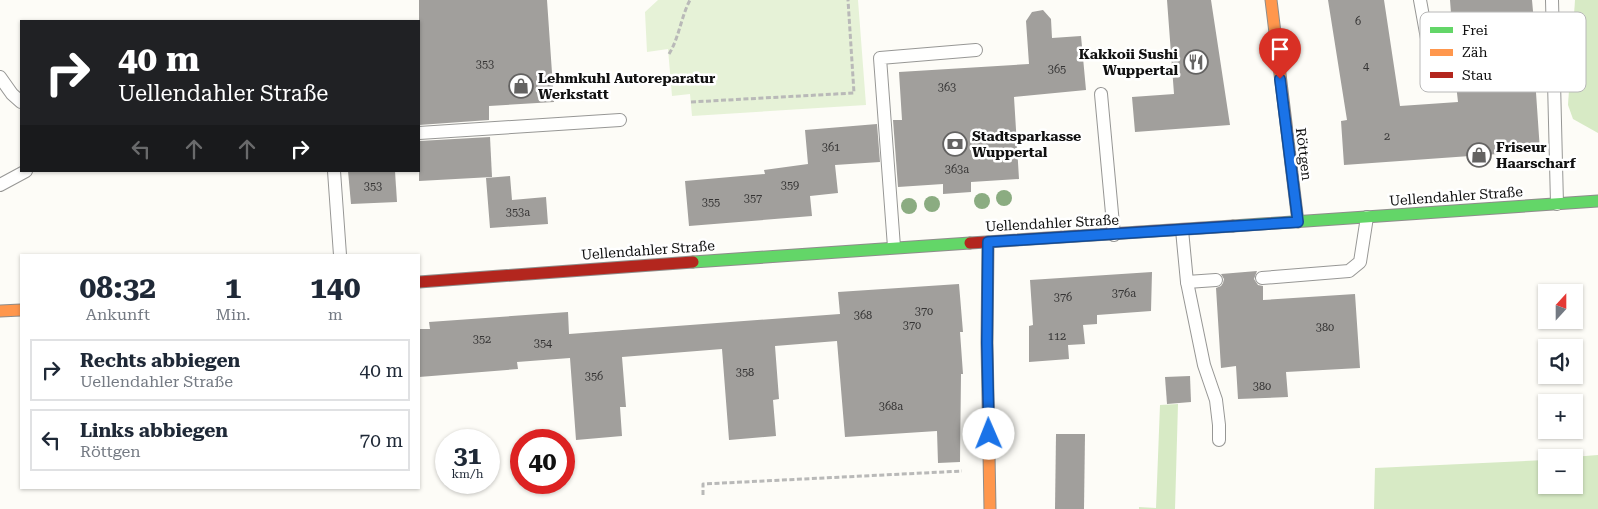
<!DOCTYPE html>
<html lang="de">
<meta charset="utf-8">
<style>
body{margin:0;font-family:"Roboto Serif",serif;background:#f2f2f3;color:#1f2937;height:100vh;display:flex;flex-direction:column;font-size:19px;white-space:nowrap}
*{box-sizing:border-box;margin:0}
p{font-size:16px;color:#747a83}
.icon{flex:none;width:28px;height:28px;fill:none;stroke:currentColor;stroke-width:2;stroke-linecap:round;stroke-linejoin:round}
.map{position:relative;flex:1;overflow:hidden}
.panel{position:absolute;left:20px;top:254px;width:400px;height:235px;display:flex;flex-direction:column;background:#fff;border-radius:0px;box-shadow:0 1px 4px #0004}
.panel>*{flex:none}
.banner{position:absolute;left:20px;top:20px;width:400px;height:152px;border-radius:0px;box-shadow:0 1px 4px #0004;background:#202124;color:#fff;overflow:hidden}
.needle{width:32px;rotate:21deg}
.fabs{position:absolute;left:1538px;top:284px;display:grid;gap:10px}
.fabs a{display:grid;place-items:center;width:45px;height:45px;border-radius:0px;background:#fff;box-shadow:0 1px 4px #0004;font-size:25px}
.speed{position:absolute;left:435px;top:429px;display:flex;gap:10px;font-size:25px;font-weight:700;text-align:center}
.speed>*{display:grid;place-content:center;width:65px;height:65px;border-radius:50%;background:#fff;box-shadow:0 1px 4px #0004;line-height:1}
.speed small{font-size:12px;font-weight:400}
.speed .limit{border:8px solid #d22;background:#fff;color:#111}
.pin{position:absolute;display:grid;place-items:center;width:42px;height:42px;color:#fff;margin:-51px -21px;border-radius:50% 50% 50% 0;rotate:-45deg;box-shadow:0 0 5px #0007}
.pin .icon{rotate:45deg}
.me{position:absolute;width:55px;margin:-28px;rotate:359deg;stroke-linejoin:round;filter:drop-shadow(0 0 4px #0008)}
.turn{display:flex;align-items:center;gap:18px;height:105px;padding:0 15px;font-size:22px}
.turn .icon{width:65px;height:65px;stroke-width:2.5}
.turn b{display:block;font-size:35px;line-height:42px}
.lanes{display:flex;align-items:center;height:48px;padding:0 15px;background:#0003;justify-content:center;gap:25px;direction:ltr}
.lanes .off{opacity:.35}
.eta{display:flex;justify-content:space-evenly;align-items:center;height:85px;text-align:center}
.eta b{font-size:30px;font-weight:700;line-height:35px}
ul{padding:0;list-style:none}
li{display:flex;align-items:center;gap:15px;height:62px;margin:0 10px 8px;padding:0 5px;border:2px solid #e0e1e3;border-radius:0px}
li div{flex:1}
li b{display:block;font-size:19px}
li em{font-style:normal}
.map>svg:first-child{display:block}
.green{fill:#e6f2d7}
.forest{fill:#d7eac5}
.building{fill:#a19f9c}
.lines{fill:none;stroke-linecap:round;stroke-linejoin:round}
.lane-casing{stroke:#979795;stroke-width:14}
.fast-casing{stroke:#8e8d8b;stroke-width:13}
.slow-casing{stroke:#8e8d8b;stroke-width:13}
.jam-casing{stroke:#8e8d8b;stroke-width:13}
.path{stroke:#b9b9b8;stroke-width:3;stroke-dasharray:5 2.5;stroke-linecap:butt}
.lane{stroke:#fffffe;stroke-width:12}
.fast{stroke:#63d668;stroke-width:11}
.slow{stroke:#ff974d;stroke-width:11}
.jam{stroke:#b3261e;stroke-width:11}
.tree{fill:#8bac81}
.route-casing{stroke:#114b97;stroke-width:12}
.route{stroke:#1a73e8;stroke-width:9}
.labels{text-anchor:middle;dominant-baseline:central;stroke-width:5;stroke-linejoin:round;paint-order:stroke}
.number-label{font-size:11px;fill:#353434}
.poi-label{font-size:14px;font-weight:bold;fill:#111;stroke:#fff;text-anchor:start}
.street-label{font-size:14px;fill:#111;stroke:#fff}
.key{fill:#fff;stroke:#b8b8b8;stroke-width:1}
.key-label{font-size:14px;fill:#111}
</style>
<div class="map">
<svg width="1598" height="509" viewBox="0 0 1598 509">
<rect width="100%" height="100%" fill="#fdfcf7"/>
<path class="green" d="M 658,0 L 858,0 L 866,105 L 692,116 L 690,94 L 672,96 L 668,49 L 647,52 L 645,12 Z"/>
<g class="forest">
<path d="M 1575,0 L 1598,0 L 1598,133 L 1573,119 L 1568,105 Z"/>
<path d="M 1178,404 L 1175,509 L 1139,509 L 1139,507 L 1156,508 L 1160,405 Z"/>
<path d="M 1598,455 L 1598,509 L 1374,509 L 1375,468 L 1546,460 L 1546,485 L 1574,485 L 1574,458 L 1572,457 Z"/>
</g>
<g class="building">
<path d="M 419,0 L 547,0 L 554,102 L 489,106 L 489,120 L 419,125 Z"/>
<path d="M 1167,0 L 1211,0 L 1230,125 L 1135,132 L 1132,97 L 1174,94 Z"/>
<path d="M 1328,0 L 1384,0 L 1400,106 L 1458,102 L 1456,84 L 1535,78 L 1540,151 L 1344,165 L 1341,121 L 1347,120 Z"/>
<path d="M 1450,0 L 1532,0 L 1537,56 L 1534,57 L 1534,62 L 1455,67 Z"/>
<path d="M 1043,10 L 1051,19 L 1052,38 L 1081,36 L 1086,90 L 1014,97 L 1019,179 L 971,182 L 971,192 L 943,194 L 943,184 L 898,187 L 893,120 L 902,120 L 899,72 L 1029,64 L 1026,21 L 1032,12 Z"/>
<path d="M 877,124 L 880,162 L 835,165 L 838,193 L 810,196 L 812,216 L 689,226 L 685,181 L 765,174 L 764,170 L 808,164 L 805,130 Z"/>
<path d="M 490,137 L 492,177 L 419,181 L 419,141 Z"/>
<path d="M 348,171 L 395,171 L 397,202 L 351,204 Z"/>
<path d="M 510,176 L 512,200 L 546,197 L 548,224 L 490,228 L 486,178 Z"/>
<path d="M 1257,271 L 1254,279 L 1258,285 L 1263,286 L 1263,300 L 1355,294 L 1360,368 L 1286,372 L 1288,397 L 1238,399 L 1236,366 L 1221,368 L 1216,288 L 1221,286 L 1223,283 L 1224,279 L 1221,274 Z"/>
<path d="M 1152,272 L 1151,311 L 1097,315 L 1097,324 L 1083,325 L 1085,344 L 1068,345 L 1069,359 L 1029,362 L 1029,326 L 1033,325 L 1030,280 Z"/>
<path d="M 959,284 L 963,332 L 960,332 L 963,374 L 961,374 L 960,462 L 938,463 L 937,431 L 845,437 L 837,341 L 775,346 L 779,399 L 773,400 L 776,436 L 729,440 L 722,349 L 622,357 L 626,407 L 620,407 L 622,436 L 576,440 L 570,358 L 517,362 L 518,369 L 419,377 L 419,329 L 430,329 L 429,322 L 568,312 L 569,334 L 840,314 L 838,292 Z"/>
<path d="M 1190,376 L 1191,402 L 1167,404 L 1165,377 Z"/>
<path d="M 1056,434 L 1085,434 L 1084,509 L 1055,509 Z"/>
</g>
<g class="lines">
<g class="lane-casing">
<g id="lane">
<path d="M 1420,0 L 1434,77 L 1554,69"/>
<path d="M 1552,0 L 1557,204"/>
<path d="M 0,77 L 12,94 L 21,102"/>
<path d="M 1101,94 L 1114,235"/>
<path d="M 419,133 L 620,120"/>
<path d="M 334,171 L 340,255"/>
<path d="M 0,185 L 26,171"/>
<path d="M 1182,230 L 1187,282 L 1204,365 L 1216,400 L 1219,425 L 1219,440"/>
<path d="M 894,247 L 880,58 L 976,50"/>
<path d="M 1262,278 L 1349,271 L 1360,262 L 1367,217"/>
<path d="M 1187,282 L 1216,280"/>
</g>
</g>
<g class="fast-casing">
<g id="fast">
<path d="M 1233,226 L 1598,201"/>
<path d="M 693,262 L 970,243"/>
</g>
</g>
<g class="slow-casing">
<g id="slow">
<path d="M 1271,0 L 1298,222"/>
<path d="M 988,242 L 987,343 L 990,509"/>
<path d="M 0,311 L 21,310"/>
</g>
</g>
<g class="jam-casing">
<g id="jam">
<path d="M 970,243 L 1233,226"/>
<path d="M 419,282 L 693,262"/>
</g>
</g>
<g class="path">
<path d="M 669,54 C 679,38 681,17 690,0"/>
<path d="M 691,102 L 854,93 L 848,0"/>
<path d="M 703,495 L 703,484 L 962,471"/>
</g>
<use href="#lane" class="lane"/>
<use href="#fast" class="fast"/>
<use href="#slow" class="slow"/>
<use href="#jam" class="jam"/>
</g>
<g class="tree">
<circle cx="1004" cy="198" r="8"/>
<circle cx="982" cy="201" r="8"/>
<circle cx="932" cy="204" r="8"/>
<circle cx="909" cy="206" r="8"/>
</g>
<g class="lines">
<g class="route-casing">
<path id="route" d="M 989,434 L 987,343 L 988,242 L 1298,222 L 1280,79"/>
</g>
<use href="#route" class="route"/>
</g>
<defs>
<g id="restaurant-ring" transform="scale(1.25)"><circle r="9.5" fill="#fff" stroke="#646362" stroke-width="1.5"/><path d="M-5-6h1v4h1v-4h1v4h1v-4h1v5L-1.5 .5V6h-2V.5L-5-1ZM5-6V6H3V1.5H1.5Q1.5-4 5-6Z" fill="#646362"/></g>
<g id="shop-ring" transform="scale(1.25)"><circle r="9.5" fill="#fff" stroke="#646362" stroke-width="1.5"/><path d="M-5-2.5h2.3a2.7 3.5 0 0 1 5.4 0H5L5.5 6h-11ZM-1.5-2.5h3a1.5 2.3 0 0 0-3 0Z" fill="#646362"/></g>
<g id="bank-ring" transform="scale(1.25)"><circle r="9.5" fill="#fff" stroke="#646362" stroke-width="1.5"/><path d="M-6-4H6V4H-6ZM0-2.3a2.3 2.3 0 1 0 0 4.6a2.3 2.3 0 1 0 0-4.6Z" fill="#646362"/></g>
</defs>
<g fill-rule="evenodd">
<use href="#restaurant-ring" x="1196" y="62"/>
<use href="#shop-ring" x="521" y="86"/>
<use href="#bank-ring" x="955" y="144"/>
<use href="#shop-ring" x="1479" y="155"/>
</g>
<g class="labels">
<g class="number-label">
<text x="1358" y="21">6</text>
<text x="485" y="64">353</text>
<text x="1366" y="66">4</text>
<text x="1057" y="69">365</text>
<text x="947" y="87">363</text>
<text x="1387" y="136">2</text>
<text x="831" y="147">361</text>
<text x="957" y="169">363a</text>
<text x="790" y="185">359</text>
<text x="373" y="186">353</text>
<text x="753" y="198">357</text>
<text x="711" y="202">355</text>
<text x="518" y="212">353a</text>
<text x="1124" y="293">376a</text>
<text x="1063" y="297">376</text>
<text x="924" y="311">370</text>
<text x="863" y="315">368</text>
<text x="912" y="325">370</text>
<text x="1325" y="327">380</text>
<text x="1057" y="336">112</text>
<text x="482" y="339">352</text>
<text x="543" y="343">354</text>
<text x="745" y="372">358</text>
<text x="594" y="376">356</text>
<text x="1262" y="386">380</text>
<text x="891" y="406">368a</text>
</g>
<g class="poi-label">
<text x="1178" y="54" text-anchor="end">Kakkoii Sushi<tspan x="1178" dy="16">Wuppertal</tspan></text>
<text x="538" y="78">Lehmkuhl Autoreparatur<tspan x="538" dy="16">Werkstatt</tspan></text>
<text x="972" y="136">Stadtsparkasse<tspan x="972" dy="16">Wuppertal</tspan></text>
<text x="1496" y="147">Friseur<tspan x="1496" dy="16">Haarscharf</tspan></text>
</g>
<g class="street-label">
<text transform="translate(1304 154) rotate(83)">Röttgen</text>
<text transform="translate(1456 196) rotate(-4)">Uellendahler Straße</text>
<text transform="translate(1052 223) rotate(-3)">Uellendahler Straße</text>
<text transform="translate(648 250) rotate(-4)">Uellendahler Straße</text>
</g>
</g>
<rect x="1420" y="12" width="166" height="80" rx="8" class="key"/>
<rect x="1430" y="27" width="23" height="6" fill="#63d668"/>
<rect x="1430" y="49" width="23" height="7" fill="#ff974d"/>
<rect x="1430" y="72" width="23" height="6" fill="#b3261e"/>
<g class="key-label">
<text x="1462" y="35">Frei</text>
<text x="1462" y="57">Zäh</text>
<text x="1462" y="80">Stau</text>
</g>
</svg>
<div class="fabs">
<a><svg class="needle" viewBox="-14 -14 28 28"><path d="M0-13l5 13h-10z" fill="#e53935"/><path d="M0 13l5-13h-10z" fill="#747a83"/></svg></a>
<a><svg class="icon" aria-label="sound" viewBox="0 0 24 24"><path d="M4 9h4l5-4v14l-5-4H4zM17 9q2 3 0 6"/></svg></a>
<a>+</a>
<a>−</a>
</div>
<div class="speed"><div>31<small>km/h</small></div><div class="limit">40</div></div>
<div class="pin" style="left:1280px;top:79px;background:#d93025"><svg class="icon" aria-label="arrive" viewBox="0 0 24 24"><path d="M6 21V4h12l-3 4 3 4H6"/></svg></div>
<svg class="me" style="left:989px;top:434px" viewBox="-20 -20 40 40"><circle r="19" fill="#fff"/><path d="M0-13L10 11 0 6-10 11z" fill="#1a73e8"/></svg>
<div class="banner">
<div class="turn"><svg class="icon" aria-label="right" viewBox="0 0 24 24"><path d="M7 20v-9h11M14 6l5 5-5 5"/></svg><div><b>40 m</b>Uellendahler Straße</div></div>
<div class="lanes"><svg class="icon off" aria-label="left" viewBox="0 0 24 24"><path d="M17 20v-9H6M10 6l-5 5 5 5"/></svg><svg class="icon off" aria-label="ahead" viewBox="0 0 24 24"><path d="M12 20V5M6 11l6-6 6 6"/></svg><svg class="icon off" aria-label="ahead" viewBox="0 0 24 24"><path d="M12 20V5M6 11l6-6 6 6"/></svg><svg class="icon" aria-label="right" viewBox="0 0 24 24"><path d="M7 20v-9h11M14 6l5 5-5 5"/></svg></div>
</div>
<section class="panel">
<div class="eta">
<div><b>08:32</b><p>Ankunft</p></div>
<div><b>1</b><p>Min.</p></div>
<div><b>140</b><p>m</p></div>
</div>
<ul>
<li><svg class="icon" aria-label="right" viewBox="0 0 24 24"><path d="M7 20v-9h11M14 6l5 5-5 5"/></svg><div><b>Rechts abbiegen</b><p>Uellendahler Straße</p></div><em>40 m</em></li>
<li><svg class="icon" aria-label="left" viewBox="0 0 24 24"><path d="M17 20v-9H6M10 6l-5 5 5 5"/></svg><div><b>Links abbiegen</b><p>Röttgen</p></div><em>70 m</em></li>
</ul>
</section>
</div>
